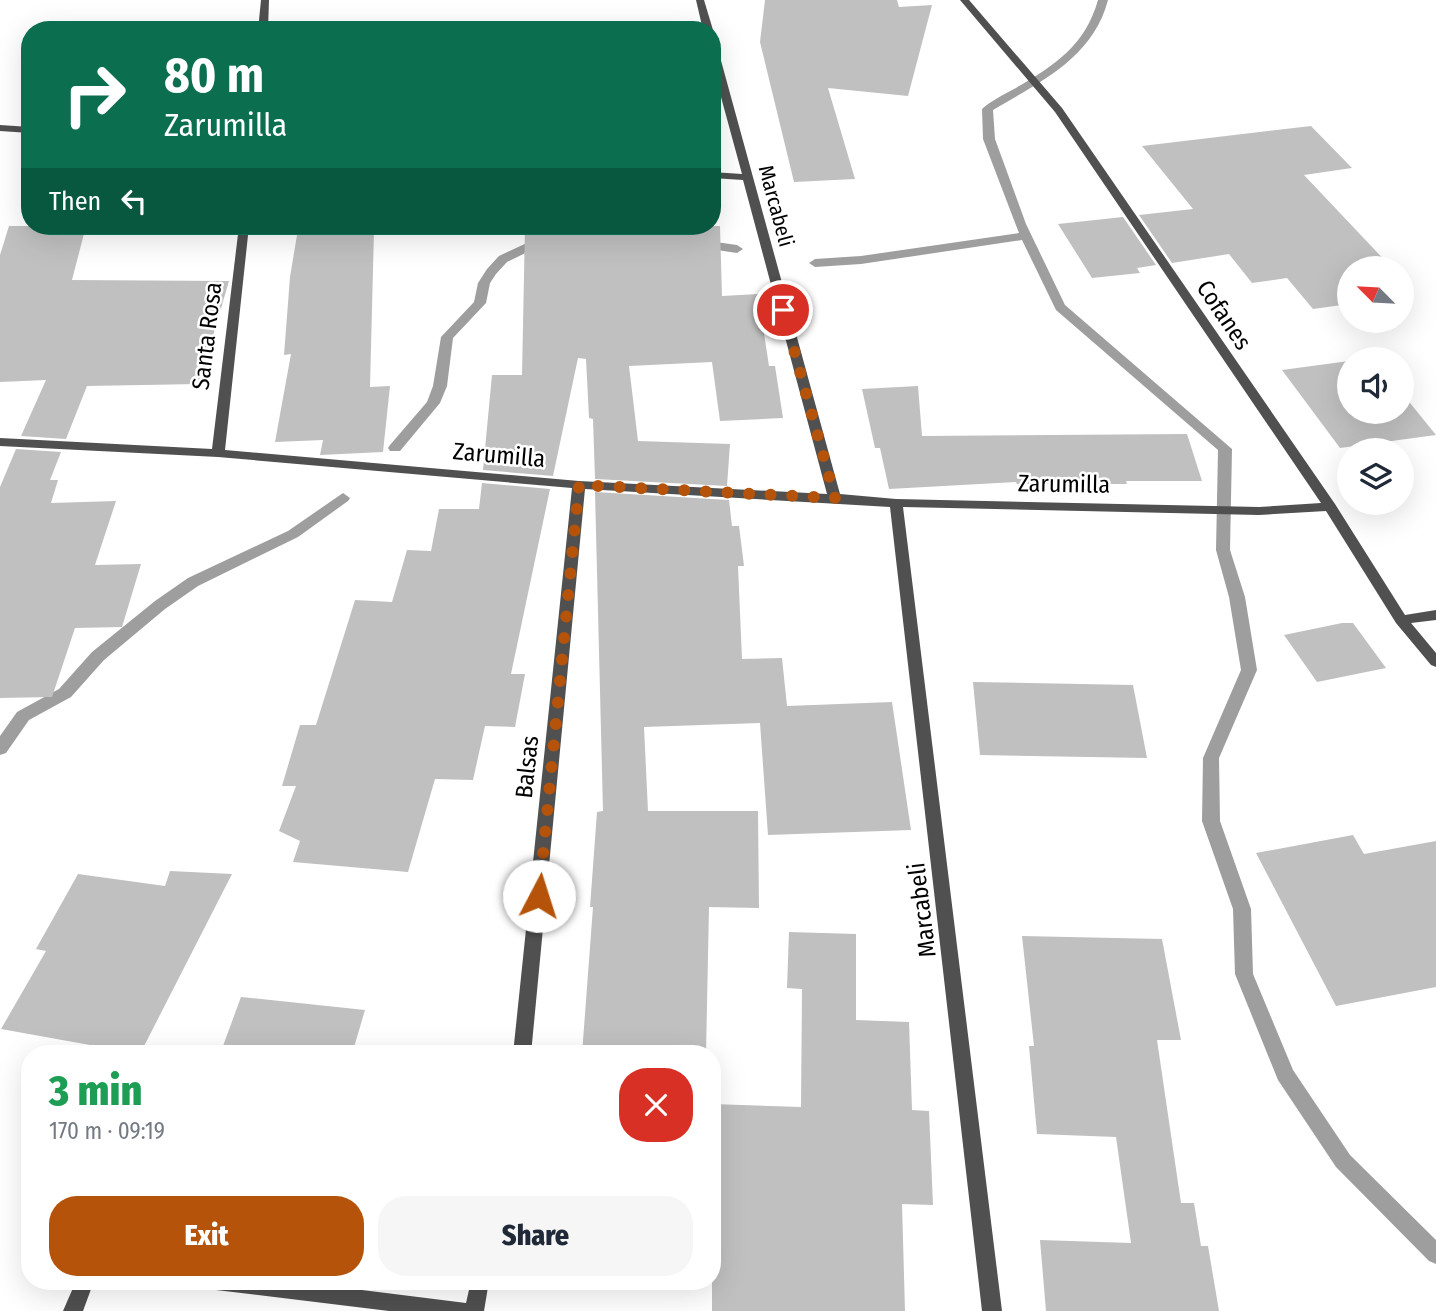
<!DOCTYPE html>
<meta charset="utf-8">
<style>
body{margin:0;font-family:"Fira Sans Condensed",sans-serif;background:#f6f6f7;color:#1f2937;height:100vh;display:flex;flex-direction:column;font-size:26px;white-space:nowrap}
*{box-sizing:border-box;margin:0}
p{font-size:23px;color:#747a83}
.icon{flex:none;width:38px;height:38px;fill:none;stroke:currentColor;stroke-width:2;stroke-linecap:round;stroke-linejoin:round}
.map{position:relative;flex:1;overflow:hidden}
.drawer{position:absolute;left:21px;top:1045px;width:700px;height:245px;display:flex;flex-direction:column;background:#fff;border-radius:28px;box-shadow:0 7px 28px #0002}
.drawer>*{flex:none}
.banner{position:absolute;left:21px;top:21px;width:700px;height:214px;border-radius:28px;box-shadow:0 7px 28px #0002;background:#0b6e4f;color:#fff;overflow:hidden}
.needle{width:46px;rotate:294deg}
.fabs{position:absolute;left:1337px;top:256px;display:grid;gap:14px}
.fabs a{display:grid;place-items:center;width:77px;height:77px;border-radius:50%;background:#fff;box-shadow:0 7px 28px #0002;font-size:35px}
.pin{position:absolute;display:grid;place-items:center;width:60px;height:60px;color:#fff;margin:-30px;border:4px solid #fff;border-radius:50%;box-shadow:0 2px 7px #0007}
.me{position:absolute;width:77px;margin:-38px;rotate:5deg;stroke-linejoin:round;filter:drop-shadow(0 0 5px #0008)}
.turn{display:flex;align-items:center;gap:24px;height:147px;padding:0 28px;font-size:32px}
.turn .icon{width:91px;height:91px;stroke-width:2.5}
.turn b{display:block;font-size:49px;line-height:60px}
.then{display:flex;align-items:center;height:66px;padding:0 28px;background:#0003;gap:14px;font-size:26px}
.round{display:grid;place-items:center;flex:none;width:74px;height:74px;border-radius:28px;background:#f6f6f7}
.summary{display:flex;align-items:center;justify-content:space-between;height:119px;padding:0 28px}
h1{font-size:42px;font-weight:800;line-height:52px;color:#1e9e55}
.action{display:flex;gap:14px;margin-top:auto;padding:14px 28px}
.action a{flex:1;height:80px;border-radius:28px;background:#b45309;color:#fff;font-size:28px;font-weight:800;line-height:80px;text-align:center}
.action a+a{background:#f6f6f7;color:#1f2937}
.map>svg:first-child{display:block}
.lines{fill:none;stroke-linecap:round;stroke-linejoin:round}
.stream{fill:#9e9e9e;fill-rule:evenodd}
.building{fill:#c0c0c0}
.street{fill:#505050;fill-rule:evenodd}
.route{stroke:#b45309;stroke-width:12;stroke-dasharray:0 21.6}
.labels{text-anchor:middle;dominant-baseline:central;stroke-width:5;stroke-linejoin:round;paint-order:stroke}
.far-street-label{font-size:21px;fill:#000;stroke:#fff}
.street-label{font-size:24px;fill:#000;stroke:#fff}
</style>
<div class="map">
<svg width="1436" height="1311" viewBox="0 0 1436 1311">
<rect width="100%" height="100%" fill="#fff"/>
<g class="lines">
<g class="stream">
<path d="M 1098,0 L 1108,0 C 1093,58 1040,82 993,110 L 995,139 L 1026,224 L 1065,305 L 1232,449 L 1230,550 L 1245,597 L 1257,670 L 1219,758 L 1220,821 L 1251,909 L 1253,974 L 1293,1070 L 1350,1155 L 1436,1240 L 1436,1264 L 1429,1261 L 1336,1167 L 1278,1080 L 1235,974 L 1233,909 L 1202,821 L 1203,758 L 1241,670 L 1229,597 L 1216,550 L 1218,450 L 1056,310 L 1022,240 L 861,264 L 815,267 L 809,263 L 815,259 L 861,256 L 1019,233 L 983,139 L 982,109 C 991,101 1003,95 1014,89 C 1054,66 1085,46 1098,0 Z"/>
<path d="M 544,235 L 548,236 L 548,242 L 507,262 L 496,274 L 490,283 L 486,303 L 453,338 L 447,386 L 440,403 L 400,451 L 390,451 L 388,448 L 390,445 L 427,402 L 433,386 L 441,337 L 474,302 L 478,283 L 487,269 L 499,256 Z"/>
<path d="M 701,240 L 737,245 L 743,249 L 737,253 L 697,247 L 695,244 Z"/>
<path d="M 343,493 L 350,498 L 348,501 L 298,537 L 198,586 L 165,609 L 104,660 L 71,697 L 29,720 L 6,753 L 0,755 L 0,736 L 17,712 L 59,689 L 92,652 L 155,601 L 188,578 L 288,531 Z"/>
</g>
</g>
<g class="building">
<path d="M 765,0 L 897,0 L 899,7 L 932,5 L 908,96 L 828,88 L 855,179 L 794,182 L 760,42 Z"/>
<path d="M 1311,126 L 1352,168 L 1304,175 L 1392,268 L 1349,268 L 1349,304 L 1313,309 L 1287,278 L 1252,283 L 1229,254 L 1172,263 L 1139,215 L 1193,209 L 1142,146 Z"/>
<path d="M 1123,217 L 1156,265 L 1137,268 L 1140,273 L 1092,278 L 1058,224 Z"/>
<path d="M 9,226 L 86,226 L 72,280 L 229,281 L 199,384 L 87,386 L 66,439 L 21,436 L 46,380 L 0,382 L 0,255 Z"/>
<path d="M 525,226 L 720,226 L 722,296 L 758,294 L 769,366 L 775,366 L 783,418 L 720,421 L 712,362 L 629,366 L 638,441 L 730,444 L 727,486 L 595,479 L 593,419 L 589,418 L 586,359 L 578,358 L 553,476 L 483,470 L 492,375 L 522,375 Z"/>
<path d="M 374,231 L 370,387 L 390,386 L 383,452 L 320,455 L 323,440 L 275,442 L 291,354 L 284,355 L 290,277 L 297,235 Z"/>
<path d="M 1349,361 L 1349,411 L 1402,411 L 1402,393 L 1436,435 L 1340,448 L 1282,370 Z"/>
<path d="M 918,386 L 922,436 L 1187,434 L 1202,481 L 1126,481 L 1127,484 L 1017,484 L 1016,482 L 889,489 L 880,448 L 875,448 L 862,389 Z"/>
<path d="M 16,449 L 61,452 L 50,480 L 58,480 L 51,503 L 116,501 L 95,565 L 141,564 L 122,627 L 75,628 L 52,697 L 0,698 L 0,487 Z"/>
<path d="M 482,483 L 550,489 L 511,674 L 525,674 L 515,727 L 485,726 L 473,780 L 435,779 L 408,872 L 293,862 L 300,841 L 279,831 L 296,786 L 282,786 L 300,725 L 316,725 L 355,600 L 392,602 L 407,550 L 431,551 L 439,509 L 479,509 Z"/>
<path d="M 595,492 L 729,500 L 732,526 L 739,526 L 744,566 L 738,566 L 742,659 L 782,658 L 787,706 L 892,702 L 911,830 L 768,835 L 760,723 L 644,727 L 648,811 L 758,811 L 759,908 L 709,907 L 706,1054 L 582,1054 L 593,907 L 590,907 L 597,812 L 603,811 Z"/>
<path d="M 1342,623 L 1353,623 L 1386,668 L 1317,682 L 1284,635 Z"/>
<path d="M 973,682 L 1133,685 L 1147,758 L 980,755 Z"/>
<path d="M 1353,835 L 1364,854 L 1436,841 L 1436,987 L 1336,1006 L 1256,853 Z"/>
<path d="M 170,871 L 232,874 L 140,1054 L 1,1029 L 46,951 L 36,949 L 78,874 L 165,886 Z"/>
<path d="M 789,932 L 856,934 L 856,1020 L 909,1022 L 912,1110 L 929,1111 L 933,1205 L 902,1204 L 905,1311 L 712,1311 L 712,1104 L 801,1107 L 802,989 L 787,988 Z"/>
<path d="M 1022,936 L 1162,939 L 1181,1040 L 1157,1040 L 1181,1203 L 1194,1203 L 1201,1246 L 1208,1246 L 1219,1311 L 1046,1311 L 1040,1240 L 1131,1243 L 1116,1137 L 1037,1134 L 1029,1046 L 1034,1046 Z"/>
<path d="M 241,997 L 365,1010 L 352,1054 L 220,1054 Z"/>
</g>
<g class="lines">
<g class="street">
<path d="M 261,0 L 269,0 L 268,30 L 258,30 Z"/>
<path d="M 696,0 L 704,0 L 713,30 L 703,30 Z"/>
<path d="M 960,0 L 969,0 L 1062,108 L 1335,504 L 1405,615 L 1436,610 L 1436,620 L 1411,623 L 1436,653 L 1436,667 L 1431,665 L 1396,623 L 1326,511 L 1259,515 L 903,507 L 1002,1311 L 982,1311 L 890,507 L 585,489 L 531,1054 L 513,1054 L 572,488 L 218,457 L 0,446 L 0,438 L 212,449 L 239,226 L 249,226 L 225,450 L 579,481 L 827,494 L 743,180 L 712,178 L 712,172 L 742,174 L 712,64 L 712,43 L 717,46 L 840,494 L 896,499 L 1259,507 L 1321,503 L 1055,112 Z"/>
<path d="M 0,125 L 30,127 L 30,133 L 0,131 Z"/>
<path d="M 76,1281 L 94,1281 L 83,1311 L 63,1311 Z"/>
<path d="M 207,1281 L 290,1281 L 466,1303 L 471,1281 L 489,1281 L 484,1311 L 389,1311 L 216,1290 L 209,1287 Z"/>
</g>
</g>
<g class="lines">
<path class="route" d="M 539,896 L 579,485 L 835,498 L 783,310"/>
</g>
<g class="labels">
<g class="far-street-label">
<text transform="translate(776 206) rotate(75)">Marcabeli</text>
</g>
<g class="street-label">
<text transform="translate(1224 315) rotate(56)">Cofanes</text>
<text transform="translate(207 336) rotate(-83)">Santa Rosa</text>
<text transform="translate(499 455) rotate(5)">Zarumilla</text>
<text transform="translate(1064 484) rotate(1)">Zarumilla</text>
<text transform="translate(527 767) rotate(-84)">Balsas</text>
<text transform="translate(922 910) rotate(-97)">Marcabeli</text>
</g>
</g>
</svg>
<div class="fabs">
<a><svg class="needle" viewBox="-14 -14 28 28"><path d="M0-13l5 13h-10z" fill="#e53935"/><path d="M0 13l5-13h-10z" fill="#747a83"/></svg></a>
<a><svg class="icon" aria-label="sound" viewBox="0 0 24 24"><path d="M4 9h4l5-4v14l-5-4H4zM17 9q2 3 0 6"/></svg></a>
<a><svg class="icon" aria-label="layers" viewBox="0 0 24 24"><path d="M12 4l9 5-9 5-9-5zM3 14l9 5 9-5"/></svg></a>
</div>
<div class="pin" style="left:783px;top:310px;background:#d93025"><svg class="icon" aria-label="arrive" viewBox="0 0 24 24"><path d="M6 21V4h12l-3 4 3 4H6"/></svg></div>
<svg class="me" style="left:539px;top:896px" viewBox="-20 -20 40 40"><circle r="19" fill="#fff"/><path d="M0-13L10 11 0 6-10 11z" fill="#b45309"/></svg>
<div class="banner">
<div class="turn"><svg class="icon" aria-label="right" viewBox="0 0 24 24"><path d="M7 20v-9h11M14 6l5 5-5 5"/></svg><div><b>80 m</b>Zarumilla</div></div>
<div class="then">Then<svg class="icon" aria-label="left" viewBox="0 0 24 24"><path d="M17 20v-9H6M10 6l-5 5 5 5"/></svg></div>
</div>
<section class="drawer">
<div class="summary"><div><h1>3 min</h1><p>170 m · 09:19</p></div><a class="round" style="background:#d93025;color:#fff"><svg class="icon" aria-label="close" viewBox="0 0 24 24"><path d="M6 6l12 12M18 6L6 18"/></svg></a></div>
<div class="action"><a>Exit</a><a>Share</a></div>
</section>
</div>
